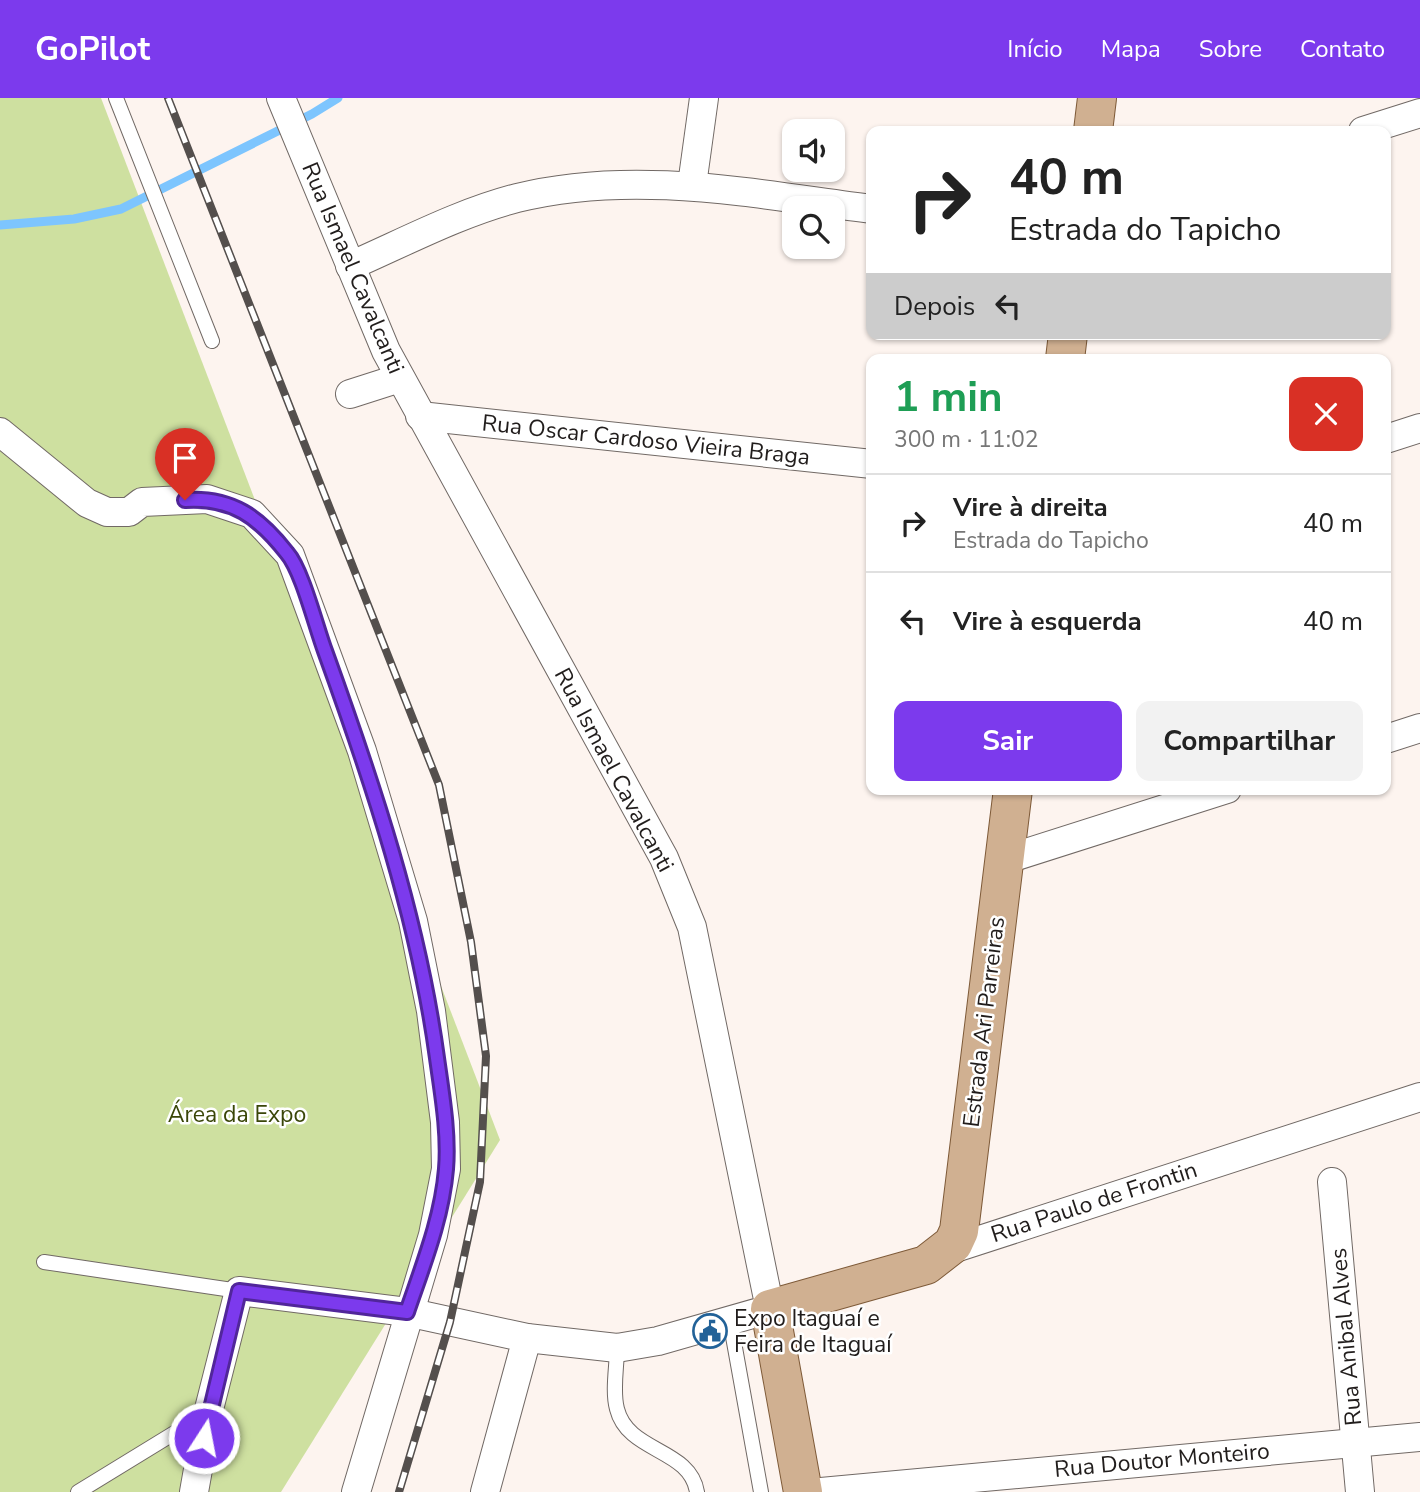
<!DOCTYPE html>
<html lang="pt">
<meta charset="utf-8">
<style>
body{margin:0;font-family:"Nunito Sans",sans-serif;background:#f2f2f2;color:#222;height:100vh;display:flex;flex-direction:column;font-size:26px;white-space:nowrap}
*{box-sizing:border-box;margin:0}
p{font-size:23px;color:#767676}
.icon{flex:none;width:38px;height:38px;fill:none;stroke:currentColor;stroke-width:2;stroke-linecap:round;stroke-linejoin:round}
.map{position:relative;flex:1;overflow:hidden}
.side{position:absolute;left:866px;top:256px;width:525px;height:441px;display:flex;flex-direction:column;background:#fff;border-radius:14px;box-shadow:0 2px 5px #0004}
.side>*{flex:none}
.guide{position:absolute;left:866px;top:28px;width:525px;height:214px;border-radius:14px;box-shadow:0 2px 5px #0004;background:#fff;color:#222;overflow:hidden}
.buttons{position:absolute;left:782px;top:21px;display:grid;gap:14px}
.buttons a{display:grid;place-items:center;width:63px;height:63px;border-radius:14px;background:#fff;box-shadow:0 2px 5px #0004;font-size:35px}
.pin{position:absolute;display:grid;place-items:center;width:60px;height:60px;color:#fff;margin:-72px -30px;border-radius:50% 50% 50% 0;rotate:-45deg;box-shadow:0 0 7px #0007}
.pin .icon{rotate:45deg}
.me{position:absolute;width:77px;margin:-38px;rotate:11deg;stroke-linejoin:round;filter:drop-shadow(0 0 5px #0008)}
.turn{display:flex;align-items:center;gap:24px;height:147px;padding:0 28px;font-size:32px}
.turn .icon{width:91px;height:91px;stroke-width:2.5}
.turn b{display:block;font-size:49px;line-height:60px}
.then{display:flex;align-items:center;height:66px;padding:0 28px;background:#0003;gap:14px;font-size:26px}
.round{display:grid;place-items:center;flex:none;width:74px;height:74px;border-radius:14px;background:#f2f2f2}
.headline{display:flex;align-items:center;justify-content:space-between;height:119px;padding:0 28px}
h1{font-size:42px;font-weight:700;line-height:52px;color:#1e9e55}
.cta{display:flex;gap:14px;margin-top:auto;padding:14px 28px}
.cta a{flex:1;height:80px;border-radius:14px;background:#7c3aed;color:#fff;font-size:28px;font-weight:700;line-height:80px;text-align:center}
.cta a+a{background:#f2f2f2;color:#222}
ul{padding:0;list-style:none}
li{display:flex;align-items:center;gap:21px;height:98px;padding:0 28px;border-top:2px solid #e0e0e0}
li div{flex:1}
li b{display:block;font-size:26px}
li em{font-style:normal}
header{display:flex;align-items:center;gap:42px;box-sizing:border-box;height:98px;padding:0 35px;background:#7c3aed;color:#fff}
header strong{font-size:33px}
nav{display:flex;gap:38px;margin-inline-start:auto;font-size:24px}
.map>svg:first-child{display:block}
.green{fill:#cee0a0}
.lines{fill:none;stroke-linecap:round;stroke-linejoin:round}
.stream{stroke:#7dc5fe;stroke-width:9}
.lane-casing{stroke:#716965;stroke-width:16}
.street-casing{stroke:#716965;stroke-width:30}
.primary-casing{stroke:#7e5a38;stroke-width:40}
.lane{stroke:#fff;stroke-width:14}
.street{stroke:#fff;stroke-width:28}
.primary{stroke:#d0b091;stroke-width:38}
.rail-casing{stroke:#544f4d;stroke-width:8}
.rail{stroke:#fff;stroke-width:5;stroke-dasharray:16;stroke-linecap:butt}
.route-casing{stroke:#51269a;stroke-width:18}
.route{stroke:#7c3aed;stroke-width:12}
.labels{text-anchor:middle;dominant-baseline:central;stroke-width:5;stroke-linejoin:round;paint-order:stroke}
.street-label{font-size:23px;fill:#211d1c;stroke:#fff}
.park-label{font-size:23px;fill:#3a4608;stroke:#fff}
.poi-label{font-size:23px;fill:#211d1c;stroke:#fff;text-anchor:start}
</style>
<header>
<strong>GoPilot</strong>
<nav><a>Início</a><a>Mapa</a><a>Sobre</a><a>Contato</a></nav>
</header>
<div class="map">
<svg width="1420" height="1394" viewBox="0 0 1420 1394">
<rect width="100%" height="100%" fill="#fdf4ef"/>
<path class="green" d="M 0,0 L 101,0 L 500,1042 L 281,1394 L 0,1394 Z"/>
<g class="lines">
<path class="stream" d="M 0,127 L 74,121 L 121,111 L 312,16 L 338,0"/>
<g class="lane-casing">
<g id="lane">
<path d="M 116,0 L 212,243"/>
<path d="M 44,1164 L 239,1193"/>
<path d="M 730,1222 L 761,1394"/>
<path d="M 617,1250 C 617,1268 612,1293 617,1311 C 628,1355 690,1350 697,1394"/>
<path d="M 78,1394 L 207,1315"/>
</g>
</g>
<g class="street-casing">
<g id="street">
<path d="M 1363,33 L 1420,15"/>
<path d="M 692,87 L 704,0"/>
<path d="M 350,168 C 405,144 459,115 517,100 C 634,71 754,96 872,111"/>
<path d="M 350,296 L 400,280"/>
<path d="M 420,318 L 872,366"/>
<path d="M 0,334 L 87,405 L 107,414 L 129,414 L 142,404 L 207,401 L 252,416 L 290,457 L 362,653 L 413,823 L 431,913 L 445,1024 L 446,1071 L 433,1137 L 356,1394"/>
<path d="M 1386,341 L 1420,330"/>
<path d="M 1386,641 L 1420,630"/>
<path d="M 1004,762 L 1227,691"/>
<path d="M 1332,1084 L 1360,1394"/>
<path d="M 946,1153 L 1420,999"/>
<path d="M 194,1394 L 208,1315 L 239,1193 L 407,1214 L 527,1240 L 617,1250 L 658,1243 L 770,1211 L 692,829 L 664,760 L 386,253 L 281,0"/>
<path d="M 485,1394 L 527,1240"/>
<path d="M 821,1394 L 1420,1339"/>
</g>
</g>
<g class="primary-casing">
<g id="primary">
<path d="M 1093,33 L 1097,0"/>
<path d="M 1065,261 L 1068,236"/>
<path d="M 803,1394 L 770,1211 L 926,1167 L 953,1146 L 959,1133 L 1013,691"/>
</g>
</g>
<use href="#lane" class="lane"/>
<use href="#street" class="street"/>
<use href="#primary" class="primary"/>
<g class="rail-casing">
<path id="rail" d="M 168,0 L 439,687 L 471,844 L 486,958 L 480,1084 L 450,1224 L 399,1394"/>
</g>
<use href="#rail" class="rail"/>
</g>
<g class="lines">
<g class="route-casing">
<path id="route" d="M 185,402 C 232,399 259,419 287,455 C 302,472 316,529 325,553 C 373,686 418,820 437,960 C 442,996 449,1035 446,1071 C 442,1120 423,1167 407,1214 L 239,1193 L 204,1340"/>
</g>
<use href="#route" class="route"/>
</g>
<defs>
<g id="civic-ring" transform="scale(1.75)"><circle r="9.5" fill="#fff" stroke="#226298" stroke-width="1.5"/><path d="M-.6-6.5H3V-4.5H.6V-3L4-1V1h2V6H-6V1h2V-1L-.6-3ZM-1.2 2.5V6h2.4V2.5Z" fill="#226298"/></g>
</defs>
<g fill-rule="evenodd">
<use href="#civic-ring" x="710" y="1233"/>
</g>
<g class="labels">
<g class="street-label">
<text transform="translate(353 170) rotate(67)">Rua Ismael Cavalcanti</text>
<text transform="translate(646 342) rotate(6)">Rua Oscar Cardoso Vieira Braga</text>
<text transform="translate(614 672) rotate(62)">Rua Ismael Cavalcanti</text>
<text transform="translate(984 924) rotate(-83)">Estrada Ari Parreiras</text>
<text transform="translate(1094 1104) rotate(-18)">Rua Paulo de Frontin</text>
<text transform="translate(1346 1239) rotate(-95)">Rua Anibal Alves</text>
<text transform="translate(1162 1362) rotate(-5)">Rua Doutor Monteiro</text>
</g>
<g class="park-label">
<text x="237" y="1016">Área da Expo</text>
</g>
<g class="poi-label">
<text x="734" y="1220">Expo Itaguaí e<tspan x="734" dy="26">Feira de Itaguaí</tspan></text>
</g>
</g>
</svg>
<div class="buttons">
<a><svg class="icon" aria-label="sound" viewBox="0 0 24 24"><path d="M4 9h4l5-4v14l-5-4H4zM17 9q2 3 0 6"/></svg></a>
<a><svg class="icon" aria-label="search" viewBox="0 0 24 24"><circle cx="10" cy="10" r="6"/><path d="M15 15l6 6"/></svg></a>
</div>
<div class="pin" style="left:185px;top:402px;background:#d93025"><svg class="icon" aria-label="arrive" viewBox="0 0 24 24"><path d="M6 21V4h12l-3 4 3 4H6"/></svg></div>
<svg class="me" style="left:204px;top:1340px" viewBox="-20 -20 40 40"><circle r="17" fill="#7c3aed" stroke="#fff" stroke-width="3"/><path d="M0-11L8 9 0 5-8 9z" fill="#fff"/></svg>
<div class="guide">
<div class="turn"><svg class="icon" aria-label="right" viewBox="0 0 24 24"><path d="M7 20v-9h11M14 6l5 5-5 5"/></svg><div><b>40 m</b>Estrada do Tapicho</div></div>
<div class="then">Depois<svg class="icon" aria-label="left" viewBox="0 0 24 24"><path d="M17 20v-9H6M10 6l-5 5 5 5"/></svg></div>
</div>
<section class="side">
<div class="headline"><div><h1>1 min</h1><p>300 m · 11:02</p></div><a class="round" style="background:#d93025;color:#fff"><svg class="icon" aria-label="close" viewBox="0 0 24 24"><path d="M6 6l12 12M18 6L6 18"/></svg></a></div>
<ul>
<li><svg class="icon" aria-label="right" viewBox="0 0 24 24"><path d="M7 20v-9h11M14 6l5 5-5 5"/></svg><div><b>Vire à direita</b><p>Estrada do Tapicho</p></div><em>40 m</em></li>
<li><svg class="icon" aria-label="left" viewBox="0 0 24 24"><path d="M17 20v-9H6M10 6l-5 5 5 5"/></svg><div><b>Vire à esquerda</b></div><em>40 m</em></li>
</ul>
<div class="cta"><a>Sair</a><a>Compartilhar</a></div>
</section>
</div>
